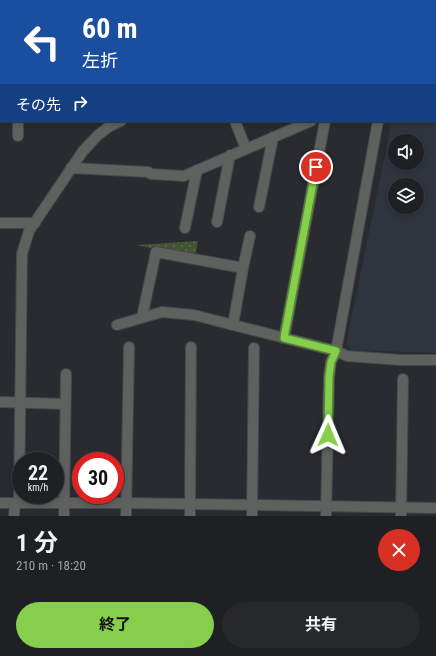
<!DOCTYPE html>
<html lang="ja">
<meta charset="utf-8">
<style>
body{margin:0;font-family:"Roboto Condensed","Noto Sans JP",sans-serif;background:#27282c;color:#f1f3f6;height:100vh;display:flex;flex-direction:column;font-size:15px;white-space:nowrap}
*{box-sizing:border-box;margin:0}
p{font-size:13px;color:#a1a3a6}
.icon{flex:none;width:22px;height:22px;fill:none;stroke:currentColor;stroke-width:2;stroke-linecap:round;stroke-linejoin:round}
.map{position:relative;height:516px;overflow:hidden}
.panel{display:flex;flex-direction:column;background:#1f2024;flex:1}
.panel>*{flex:none}
.hud{position:absolute;left:0px;top:0px;width:436px;height:122px;box-shadow:0 2px 6px #0003,0 0 0 1px #3c3e41;background:#1a4fa0;color:#fff;overflow:hidden}
.buttons{position:absolute;left:388px;top:134px;display:grid;gap:8px}
.buttons a{display:grid;place-items:center;width:36px;height:36px;border-radius:50%;background:#1f2024;box-shadow:0 2px 6px #0003,0 0 0 1px #3c3e41;font-size:20px}
.speed{position:absolute;left:12px;top:452px;display:flex;gap:8px;font-size:20px;font-weight:700;text-align:center}
.speed>*{display:grid;place-content:center;width:52px;height:52px;border-radius:50%;background:#1f2024;box-shadow:0 2px 6px #0003,0 0 0 1px #3c3e41;line-height:1}
.speed small{font-size:10px;font-weight:400}
.speed .limit{border:6px solid #d22;background:#fff;color:#111}
.pin{position:absolute;display:grid;place-items:center;width:34px;height:34px;color:#fff;margin:-17px;border:2px solid #fff;border-radius:50%;box-shadow:0 1px 4px #0007}
.me{position:absolute;width:44px;margin:-22px;rotate:1deg;stroke-linejoin:round;filter:drop-shadow(0 0 3px #0008)}
.turn{display:flex;align-items:center;gap:14px;height:84px;padding:0 16px;font-size:18px}
.turn .icon{width:52px;height:52px;stroke-width:2.5}
.turn b{display:block;font-size:28px;line-height:34px}
.then{display:flex;align-items:center;height:38px;padding:0 16px;background:#0003;gap:8px;font-size:15px}
.round{display:grid;place-items:center;flex:none;width:42px;height:42px;border-radius:21px;background:#27282c}
.summary{display:flex;align-items:center;justify-content:space-between;height:68px;padding:0 16px}
h1{font-size:24px;font-weight:700;line-height:30px}
.action{display:flex;gap:8px;margin-top:auto;padding:8px 16px}
.action a{flex:1;height:46px;border-radius:24px;background:#85cf4c;color:#111;font-size:16px;font-weight:700;line-height:46px;text-align:center}
.action a+a{background:#27282c;color:#f1f3f6}
.map>svg:first-child{display:block}
.built{fill:#30343f;fill-rule:evenodd}
.park{fill:url(#park-dots)}
.lines{fill:none;stroke-linecap:round;stroke-linejoin:round}
.minor-casing{stroke:#45474c;stroke-width:12}
.minor{stroke:#5f615e;stroke-width:10}
.route-casing{stroke:#568731;stroke-width:10}
.route{stroke:#85cf4c;stroke-width:7}
</style>
<div class="map">
<svg width="436" height="516" viewBox="0 0 436 516">
<defs>
<pattern id="park-dots" width="8" height="8" patternUnits="userSpaceOnUse"><rect width="8" height="8" fill="#405533"/><path d="M2 2h.1M6 6h.1" fill="none" stroke="#5b6d50" stroke-width="1.8" stroke-linecap="round"/></pattern>
</defs>
<rect width="100%" height="100%" fill="#292b30"/>
<path class="built" d="M 436,90 L 436,353 L 351,350 L 346,344 L 392,121 L 435,121 ZM 395,141 L 417,141 L 417,163 L 395,163 ZM 395,185 L 417,185 L 417,207 L 395,207 Z"/>
<path class="park" d="M 198,241 L 195,257 L 136,245 Z"/>
<g class="lines">
<g class="minor-casing">
<g id="minor">
<path d="M 186,0 L 186,1"/>
<path d="M 236,0 L 236,1"/>
<path d="M 283,0 L 284,1"/>
<path d="M 333,0 L 333,1"/>
<path d="M 382,0 L 382,1"/>
<path d="M 14,1 L 14,0"/>
<path d="M 86,1 L 86,0"/>
<path d="M 214,1 L 216,0"/>
<path d="M 423,1 L 425,0"/>
<path d="M 435,16 L 436,19"/>
<path d="M 0,59 L 1,59"/>
<path d="M 435,81 L 436,81"/>
<path d="M 235,121 L 246,149"/>
<path d="M 18,136 L 18,121"/>
<path d="M 71,168 L 148,172 L 151,174 L 184,176 L 311,121"/>
<path d="M 259,207 L 273,137"/>
<path d="M 217,222 L 230,155"/>
<path d="M 0,223 L 35,223"/>
<path d="M 185,228 L 197,170"/>
<path d="M 243,268 L 250,236"/>
<path d="M 142,317 L 156,252 L 243,268 L 233,325"/>
<path d="M 117,325 L 162,312 L 194,315 L 336,351 L 347,356 L 401,360 L 436,360"/>
<path d="M 284,338 L 325,121"/>
<path d="M 0,402 L 65,404"/>
<path d="M 0,503 L 126,503 L 436,508"/>
<path d="M 19,503 L 22,254 L 29,231 L 83,151 L 98,135 L 110,126 L 121,121"/>
<path d="M 14,516 L 15,503"/>
<path d="M 64,516 L 66,374"/>
<path d="M 126,516 L 129,347"/>
<path d="M 190,516 L 191,347"/>
<path d="M 252,516 L 254,348"/>
<path d="M 326,516 L 329,377 L 331,362 L 336,351 L 378,121"/>
<path d="M 401,516 L 403,379"/>
</g>
</g>
<use href="#minor" class="minor"/>
</g>
<g class="lines">
<g class="route-casing">
<path id="route" d="M 316,167 L 284,338 L 336,351 L 331,362 L 329,377 L 328,435"/>
</g>
<use href="#route" class="route"/>
</g>
</svg>
<div class="buttons">
<a><svg class="icon" aria-label="sound" viewBox="0 0 24 24"><path d="M4 9h4l5-4v14l-5-4H4zM17 9q2 3 0 6"/></svg></a>
<a><svg class="icon" aria-label="layers" viewBox="0 0 24 24"><path d="M12 4l9 5-9 5-9-5zM3 14l9 5 9-5"/></svg></a>
</div>
<div class="speed"><div>22<small>km/h</small></div><div class="limit">30</div></div>
<div class="pin" style="left:316px;top:167px;background:#d93025"><svg class="icon" aria-label="arrive" viewBox="0 0 24 24"><path d="M6 21V4h12l-3 4 3 4H6"/></svg></div>
<svg class="me" style="left:328px;top:435px" viewBox="-20 -20 40 40"><path d="M0-17L14 15 0 8-14 15z" fill="#85cf4c" stroke="#fff" stroke-width="4"/></svg>
<div class="hud">
<div class="turn"><svg class="icon" aria-label="left" viewBox="0 0 24 24"><path d="M17 20v-9H6M10 6l-5 5 5 5"/></svg><div><b>60 m</b>左折</div></div>
<div class="then">その先<svg class="icon" aria-label="right" viewBox="0 0 24 24"><path d="M7 20v-9h11M14 6l5 5-5 5"/></svg></div>
</div>
</div>
<section class="panel">
<div class="summary"><div><h1>1 分</h1><p>210 m · 18:20</p></div><a class="round" style="background:#d93025;color:#fff"><svg class="icon" aria-label="close" viewBox="0 0 24 24"><path d="M6 6l12 12M18 6L6 18"/></svg></a></div>
<div class="action"><a>終了</a><a>共有</a></div>
</section>
